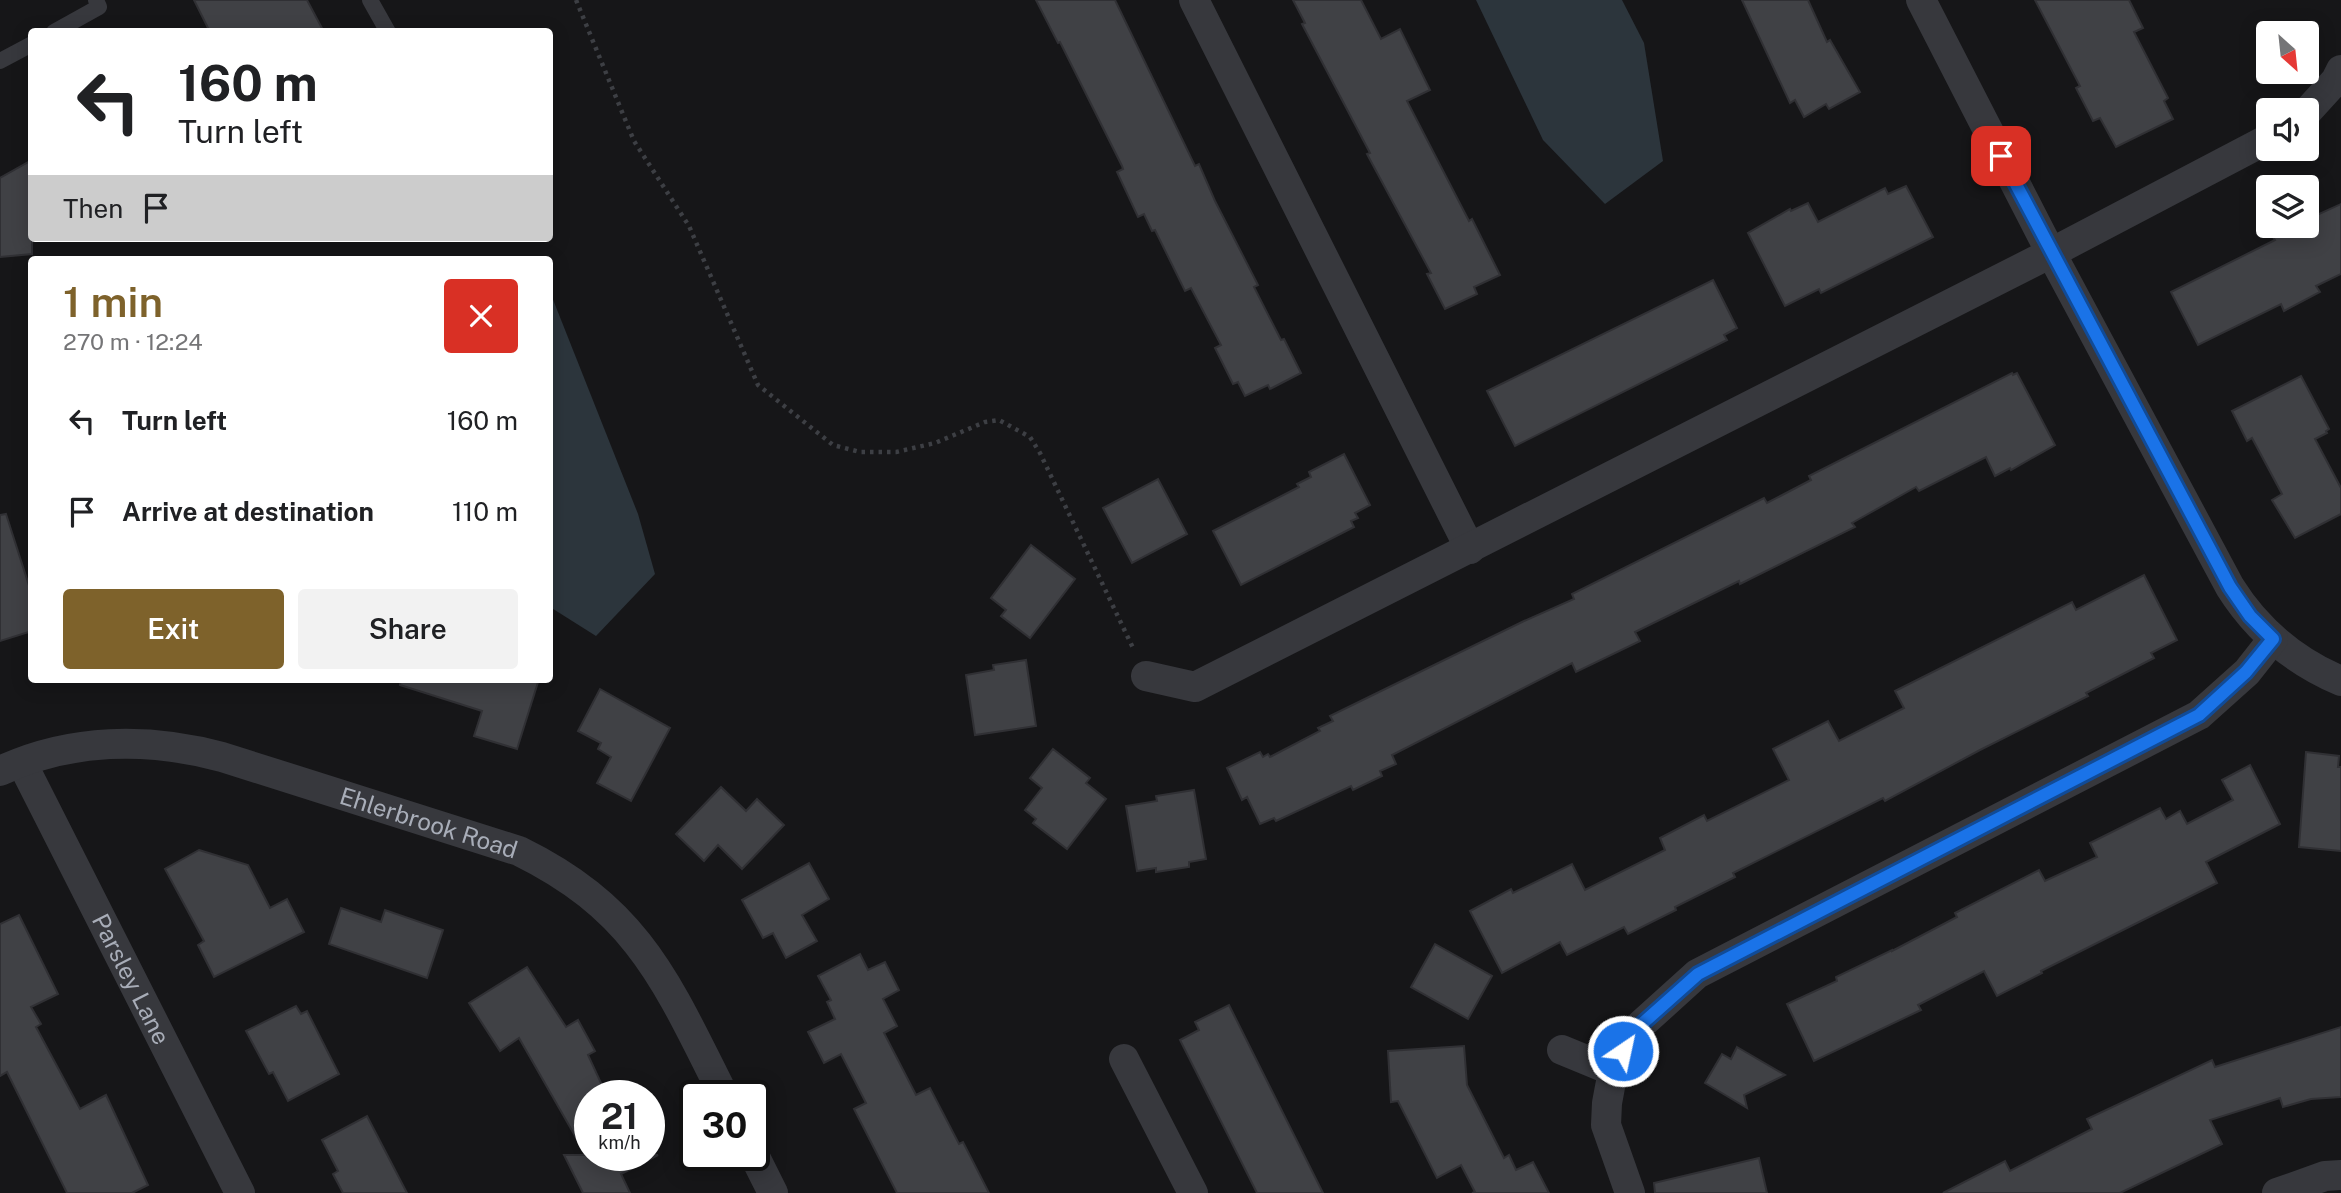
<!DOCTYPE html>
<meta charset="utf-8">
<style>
body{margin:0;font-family:"Public Sans",sans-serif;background:#f2f2f2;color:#202124;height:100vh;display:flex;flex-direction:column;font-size:26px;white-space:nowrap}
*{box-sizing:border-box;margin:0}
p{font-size:23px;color:#757577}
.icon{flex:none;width:38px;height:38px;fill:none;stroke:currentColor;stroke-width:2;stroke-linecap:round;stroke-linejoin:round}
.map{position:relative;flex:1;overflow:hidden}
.side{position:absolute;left:28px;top:256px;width:525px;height:427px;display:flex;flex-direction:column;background:#fff;border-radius:7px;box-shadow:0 4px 18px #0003}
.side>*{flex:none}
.banner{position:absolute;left:28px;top:28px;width:525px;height:214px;border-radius:7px;box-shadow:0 4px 18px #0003;background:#fff;color:#202124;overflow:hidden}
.needle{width:46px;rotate:153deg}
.tools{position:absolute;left:2256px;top:21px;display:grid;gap:14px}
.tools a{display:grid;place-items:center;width:63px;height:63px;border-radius:7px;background:#fff;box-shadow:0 4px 18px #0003;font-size:35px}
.speed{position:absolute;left:574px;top:1080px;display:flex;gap:14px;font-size:35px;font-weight:700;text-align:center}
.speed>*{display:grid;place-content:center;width:91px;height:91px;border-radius:50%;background:#fff;box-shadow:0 4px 18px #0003;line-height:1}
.speed small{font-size:18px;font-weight:400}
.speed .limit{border:4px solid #111;border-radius:10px;background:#fff;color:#111}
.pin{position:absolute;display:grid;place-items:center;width:60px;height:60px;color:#fff;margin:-30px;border-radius:14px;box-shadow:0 4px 10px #0006}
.me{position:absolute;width:77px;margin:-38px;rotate:34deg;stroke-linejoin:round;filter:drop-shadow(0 0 5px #0008)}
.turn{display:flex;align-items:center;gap:24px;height:147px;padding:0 35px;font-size:32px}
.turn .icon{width:91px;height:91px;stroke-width:2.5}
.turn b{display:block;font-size:49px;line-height:60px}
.then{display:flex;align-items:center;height:66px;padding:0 35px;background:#0003;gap:14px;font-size:26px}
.round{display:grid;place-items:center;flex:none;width:74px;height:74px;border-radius:7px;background:#f2f2f2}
.overview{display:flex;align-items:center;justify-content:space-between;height:119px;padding:0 35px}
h1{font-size:42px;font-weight:600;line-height:52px;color:#7e622b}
.button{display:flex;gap:14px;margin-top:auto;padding:14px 35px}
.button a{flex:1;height:80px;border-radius:7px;background:#7e622b;color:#fff;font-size:28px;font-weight:600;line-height:80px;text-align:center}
.button a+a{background:#f2f2f2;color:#202124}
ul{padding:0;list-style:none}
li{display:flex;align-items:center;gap:21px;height:91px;padding:0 35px}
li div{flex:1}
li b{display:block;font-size:26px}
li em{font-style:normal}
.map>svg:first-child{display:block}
.water{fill:#2c353c}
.building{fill:#404145;stroke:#303034;stroke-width:2}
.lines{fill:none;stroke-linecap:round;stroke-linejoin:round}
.path{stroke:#3d3f44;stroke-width:4.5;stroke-dasharray:3.5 5;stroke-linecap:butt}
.service{stroke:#37383d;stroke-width:16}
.minor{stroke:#37383d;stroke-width:30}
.route-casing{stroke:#114b97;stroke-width:18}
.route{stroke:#1a73e8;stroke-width:12}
.labels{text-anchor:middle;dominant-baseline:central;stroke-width:5;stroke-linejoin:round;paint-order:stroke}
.street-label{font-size:24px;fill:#a8adb8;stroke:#111113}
</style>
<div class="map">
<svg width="2341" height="1193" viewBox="0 0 2341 1193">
<rect width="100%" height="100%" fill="#161618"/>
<g class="water">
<path d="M 1476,0 L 1622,0 L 1644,43 L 1663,161 L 1605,204 L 1543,140 Z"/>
<path d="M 550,292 L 638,514 L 655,574 L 596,636 L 550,607 Z"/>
</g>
<g class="building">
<path d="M 194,0 L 307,0 L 324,32 L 210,32 Z"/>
<path d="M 1036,0 L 1115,0 L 1195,166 L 1199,164 L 1215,201 L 1258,285 L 1254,287 L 1281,340 L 1284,339 L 1301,373 L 1270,389 L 1268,385 L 1245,396 L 1238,382 L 1233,384 L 1215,348 L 1221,345 L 1191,288 L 1185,291 L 1155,230 L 1152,231 L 1144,214 L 1138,217 L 1117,172 L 1123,169 L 1122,166 L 1060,42 L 1058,43 Z"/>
<path d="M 1293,0 L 1361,0 L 1381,39 L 1400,29 L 1430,90 L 1407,101 L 1469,221 L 1472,219 L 1500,275 L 1474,287 L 1477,294 L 1445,309 L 1427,274 L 1431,273 L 1367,154 L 1370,153 L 1302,24 L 1305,23 Z"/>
<path d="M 1742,0 L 1808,0 L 1827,42 L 1830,40 L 1860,92 L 1829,109 L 1826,104 L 1804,117 L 1795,100 L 1790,103 Z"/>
<path d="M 2035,0 L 2129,0 L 2143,28 L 2134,32 L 2168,98 L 2164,101 L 2173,119 L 2116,147 L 2100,118 L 2093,121 L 2076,88 L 2080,86 Z"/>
<path d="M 32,160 L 32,254 L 0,257 L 0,178 Z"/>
<path d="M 1906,186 L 1933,237 L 1821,293 L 1819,289 L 1785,306 L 1748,233 L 1790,209 L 1791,211 L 1808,203 L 1818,222 L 1885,188 L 1888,194 Z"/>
<path d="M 2341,204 L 2341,274 L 2316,286 L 2320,292 L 2284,311 L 2281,304 L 2198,345 L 2171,292 L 2275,240 L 2273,237 L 2294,226 L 2306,226 L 2306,220 Z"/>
<path d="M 1713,280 L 1737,328 L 1724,335 L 1727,340 L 1515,446 L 1487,391 Z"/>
<path d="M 2012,373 L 2013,375 L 2017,373 L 2055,445 L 2011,470 L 2010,468 L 1995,476 L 1986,457 L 1919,491 L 1916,487 L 1852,523 L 1855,527 L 1740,584 L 1739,581 L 1635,632 L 1640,641 L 1576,672 L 1572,663 L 1392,755 L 1396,764 L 1380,771 L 1382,776 L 1353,790 L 1351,786 L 1276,821 L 1274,818 L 1260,824 L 1247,797 L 1242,800 L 1227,768 L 1260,752 L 1263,757 L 1268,754 L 1270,757 L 1320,731 L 1318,728 L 1333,721 L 1330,716 L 1524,621 L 1574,599 L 1572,594 L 1764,498 L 1767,503 L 1811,480 L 1809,476 Z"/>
<path d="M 2301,376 L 2329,429 L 2326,431 L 2327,433 L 2315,439 L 2341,488 L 2341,514 L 2295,538 L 2272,500 L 2282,494 L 2252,438 L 2247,441 L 2232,411 Z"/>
<path d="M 1344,454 L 1370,505 L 1355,513 L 1358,518 L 1351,521 L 1354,527 L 1241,585 L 1213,531 L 1299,487 L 1297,484 L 1311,477 L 1309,472 Z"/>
<path d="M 1158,479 L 1187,534 L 1132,563 L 1103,508 Z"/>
<path d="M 6,514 L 32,595 L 32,631 L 0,641 L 0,515 Z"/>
<path d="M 1031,545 L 1075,579 L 1030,638 L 1001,616 L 1006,610 L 991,598 Z"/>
<path d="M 2144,575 L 2177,640 L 2151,653 L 2154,658 L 2086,693 L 2088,696 L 1980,750 L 1885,801 L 1883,798 L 1733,873 L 1735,877 L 1675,907 L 1676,910 L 1628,934 L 1624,927 L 1567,955 L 1560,942 L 1502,973 L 1470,911 L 1511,889 L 1513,893 L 1572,864 L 1585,890 L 1665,850 L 1660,838 L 1704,815 L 1707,821 L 1789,780 L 1773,749 L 1828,721 L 1839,741 L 1904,708 L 1895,691 L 2072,602 L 2076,610 Z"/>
<path d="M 1026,660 L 1036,726 L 975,735 L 966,675 L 994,670 L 993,665 Z"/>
<path d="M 401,679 L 539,679 L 517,749 L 474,736 L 482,711 L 400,685 Z"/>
<path d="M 600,689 L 670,728 L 631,801 L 597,783 L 611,757 L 598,749 L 601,743 L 578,731 Z"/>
<path d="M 1053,749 L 1090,778 L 1086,783 L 1106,799 L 1067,849 L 1033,823 L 1036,819 L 1025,810 L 1042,788 L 1030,778 Z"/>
<path d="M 2306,752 L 2339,756 L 2338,767 L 2341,767 L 2341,851 L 2299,847 Z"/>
<path d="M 2250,765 L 2280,824 L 2206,862 L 2217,883 L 2041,971 L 2042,973 L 1997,996 L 1984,971 L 1918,1005 L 1921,1010 L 1814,1061 L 1787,1004 L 1837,981 L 1836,977 L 1892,950 L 1892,951 L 1957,917 L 1955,913 L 2039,870 L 2045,881 L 2097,857 L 2090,843 L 2160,808 L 2166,819 L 2180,811 L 2187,824 L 2233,800 L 2222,780 Z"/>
<path d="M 721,787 L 746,811 L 757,799 L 784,825 L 742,869 L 718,845 L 704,861 L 676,834 Z"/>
<path d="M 1194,790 L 1206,859 L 1189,862 L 1189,867 L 1156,872 L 1156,868 L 1137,871 L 1126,806 L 1157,801 L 1156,796 Z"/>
<path d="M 199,850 L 248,865 L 270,908 L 287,899 L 304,932 L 214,977 L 198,945 L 204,941 L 165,869 Z"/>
<path d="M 809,863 L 829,899 L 802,915 L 817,941 L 786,958 L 773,933 L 763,938 L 742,900 Z"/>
<path d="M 341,908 L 381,922 L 385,910 L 443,930 L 427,978 L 329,944 Z"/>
<path d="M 19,915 L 58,994 L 31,1007 L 41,1024 L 36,1027 L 80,1109 L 106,1095 L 148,1185 L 132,1193 L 67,1193 L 7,1072 L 0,1076 L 0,924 Z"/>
<path d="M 1435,944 L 1492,976 L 1468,1019 L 1411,987 Z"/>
<path d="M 860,954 L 868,970 L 885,962 L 899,990 L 883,999 L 897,1026 L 884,1033 L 916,1095 L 930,1088 L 959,1144 L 963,1142 L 989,1193 L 897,1193 L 854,1109 L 866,1103 L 841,1054 L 824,1063 L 808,1032 L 835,1019 L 827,1002 L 831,1000 L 818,976 Z"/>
<path d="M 527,967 L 566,1027 L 578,1020 L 595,1051 L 588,1055 L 607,1096 L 590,1096 L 590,1155 L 658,1155 L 621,1174 L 630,1193 L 583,1193 L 564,1155 L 586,1155 L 519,1038 L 500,1051 L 469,1003 Z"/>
<path d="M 1229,1005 L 1323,1193 L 1257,1193 L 1180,1040 L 1199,1030 L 1195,1022 Z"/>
<path d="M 296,1006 L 301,1014 L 307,1011 L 339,1074 L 288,1101 L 273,1072 L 269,1074 L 246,1031 Z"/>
<path d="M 2341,1027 L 2341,1097 L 2311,1099 L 2283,1107 L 2280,1098 L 2210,1120 L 2222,1144 L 2120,1193 L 1943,1193 L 2005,1161 L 2010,1171 L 2092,1129 L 2087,1119 L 2212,1060 L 2215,1067 Z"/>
<path d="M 1464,1046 L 1467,1085 L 1504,1158 L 1509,1155 L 1516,1170 L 1533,1162 L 1549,1193 L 1472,1193 L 1475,1192 L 1461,1165 L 1437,1178 L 1398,1101 L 1391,1102 L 1388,1051 Z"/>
<path d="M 1737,1047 L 1785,1075 L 1744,1095 L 1747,1108 L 1705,1083 L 1722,1054 L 1731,1059 Z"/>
<path d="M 367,1116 L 407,1193 L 343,1193 L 333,1174 L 338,1171 L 322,1140 Z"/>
<path d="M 1759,1158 L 1767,1193 L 1655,1193 L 1654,1183 Z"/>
</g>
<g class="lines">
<path class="path" d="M 576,0 L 634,141 L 689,226 L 758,385 L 833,445 L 860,452 L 896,452 L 935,443 L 985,422 L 999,420 L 1030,437 L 1040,453 L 1133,648"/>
<g class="service">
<path d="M 370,0 L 388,32"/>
<path d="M 54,32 L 99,7 L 96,0"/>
<path d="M 0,61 L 32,44"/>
</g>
<g class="minor">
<path d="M 1194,0 L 1470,549"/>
<path d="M 1921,0 L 2051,253 L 2230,587 C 2257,630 2294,661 2341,681"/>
<path d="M 2306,113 L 2336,80 L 2341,70"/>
<path d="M 1146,676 L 1195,687 L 2051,253 L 2268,139"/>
<path id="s1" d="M 22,763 L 240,1193"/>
<path id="s2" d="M 0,771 C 70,738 148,737 222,757 L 519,851 C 639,910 667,983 724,1096"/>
<path d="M 1562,1050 L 1613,1071"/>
<path d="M 1124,1059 L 1193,1193"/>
<path d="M 754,1155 L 773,1193"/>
<path d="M 1630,1193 L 1606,1125 L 1607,1103 L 1613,1071 L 1634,1031 L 1697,974 L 2199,715 L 2247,672 L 2273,639"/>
<path d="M 2277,1193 L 2325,1176 L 2341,1175"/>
</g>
</g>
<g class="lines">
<g class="route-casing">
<path id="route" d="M 1623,1051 L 1634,1031 L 1698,974 L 2199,715 L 2246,672 L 2273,639 L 2250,616 L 2230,587 L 2001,156"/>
</g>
<use href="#route" class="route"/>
</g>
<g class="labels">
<g class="street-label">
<text stroke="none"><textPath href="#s2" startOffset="444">Ehlerbrook Road</textPath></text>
<text stroke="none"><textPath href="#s1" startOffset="242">Parsley Lane</textPath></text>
</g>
</g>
</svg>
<div class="tools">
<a><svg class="needle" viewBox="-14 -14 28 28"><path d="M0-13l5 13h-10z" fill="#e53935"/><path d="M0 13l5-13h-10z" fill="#757577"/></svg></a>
<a><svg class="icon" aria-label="sound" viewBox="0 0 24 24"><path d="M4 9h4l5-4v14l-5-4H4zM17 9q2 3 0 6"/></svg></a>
<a><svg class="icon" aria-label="layers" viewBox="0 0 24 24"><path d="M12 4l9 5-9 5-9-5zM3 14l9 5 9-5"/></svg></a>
</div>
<div class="speed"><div>21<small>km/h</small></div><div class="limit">30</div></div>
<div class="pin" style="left:2001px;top:156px;background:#d93025"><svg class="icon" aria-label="arrive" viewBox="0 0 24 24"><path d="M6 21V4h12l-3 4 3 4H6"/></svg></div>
<svg class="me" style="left:1623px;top:1051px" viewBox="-20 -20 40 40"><circle r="17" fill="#1a73e8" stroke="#fff" stroke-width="3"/><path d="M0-11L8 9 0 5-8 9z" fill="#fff"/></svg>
<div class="banner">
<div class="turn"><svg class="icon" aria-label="left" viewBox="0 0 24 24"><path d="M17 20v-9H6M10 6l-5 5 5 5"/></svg><div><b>160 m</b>Turn left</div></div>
<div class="then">Then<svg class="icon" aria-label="arrive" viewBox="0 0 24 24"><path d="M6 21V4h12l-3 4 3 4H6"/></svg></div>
</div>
<section class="side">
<div class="overview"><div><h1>1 min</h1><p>270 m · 12:24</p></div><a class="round" style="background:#d93025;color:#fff"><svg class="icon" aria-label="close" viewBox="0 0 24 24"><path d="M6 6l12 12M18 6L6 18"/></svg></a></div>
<ul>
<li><svg class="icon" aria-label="left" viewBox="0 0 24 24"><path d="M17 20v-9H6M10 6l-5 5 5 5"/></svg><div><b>Turn left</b></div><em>160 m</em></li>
<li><svg class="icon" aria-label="arrive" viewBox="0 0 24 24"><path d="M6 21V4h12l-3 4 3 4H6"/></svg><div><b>Arrive at destination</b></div><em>110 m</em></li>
</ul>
<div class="button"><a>Exit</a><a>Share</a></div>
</section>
</div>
